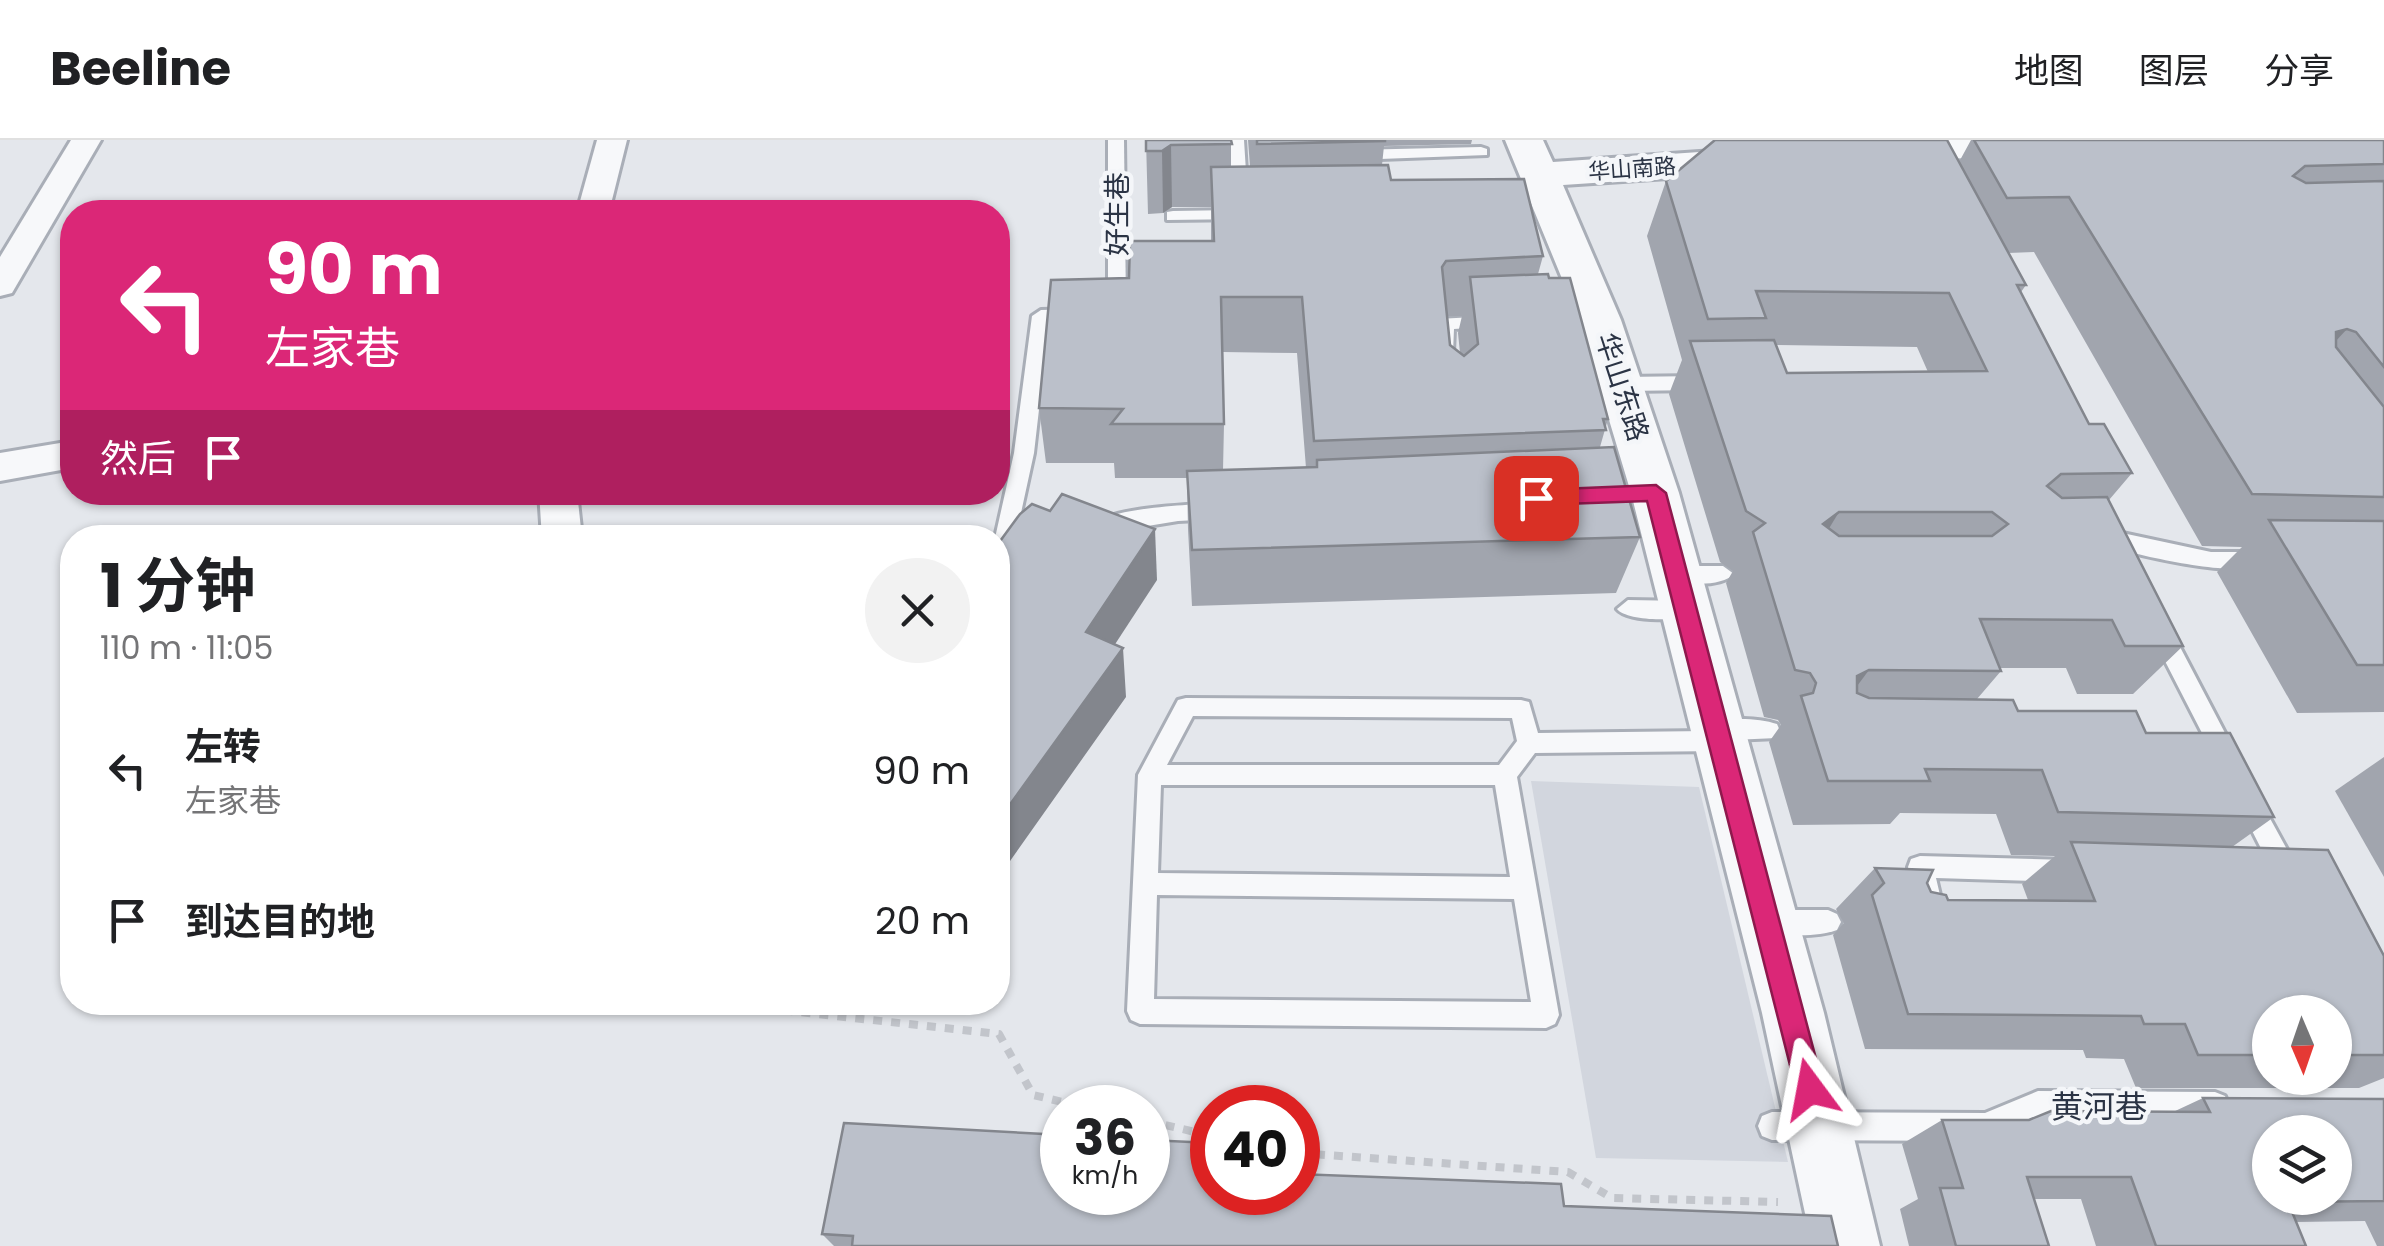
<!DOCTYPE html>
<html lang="zh">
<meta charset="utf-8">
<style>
body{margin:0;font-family:Poppins,"Noto Sans SC",sans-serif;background:#f2f2f2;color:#202124;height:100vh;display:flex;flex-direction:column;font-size:38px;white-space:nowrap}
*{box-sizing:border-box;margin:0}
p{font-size:32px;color:#757577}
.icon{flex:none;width:55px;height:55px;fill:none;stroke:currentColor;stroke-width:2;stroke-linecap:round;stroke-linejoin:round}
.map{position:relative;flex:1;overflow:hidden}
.side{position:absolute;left:60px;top:385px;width:950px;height:490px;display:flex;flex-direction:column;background:#fff;border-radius:40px;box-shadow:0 2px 8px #0004}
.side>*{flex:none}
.hud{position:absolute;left:60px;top:60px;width:950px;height:305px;border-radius:40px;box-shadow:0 2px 8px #0004;background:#db2777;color:#fff;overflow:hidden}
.needle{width:65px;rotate:178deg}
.fabs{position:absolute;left:2252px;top:855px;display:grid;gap:20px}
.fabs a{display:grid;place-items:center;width:100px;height:100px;border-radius:50%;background:#fff;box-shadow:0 2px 8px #0004;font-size:50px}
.speed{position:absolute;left:1040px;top:945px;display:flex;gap:20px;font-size:50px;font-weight:700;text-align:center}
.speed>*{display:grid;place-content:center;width:130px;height:130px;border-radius:50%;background:#fff;box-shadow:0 2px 8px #0004;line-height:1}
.speed small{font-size:25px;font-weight:400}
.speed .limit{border:15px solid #d22;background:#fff;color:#111}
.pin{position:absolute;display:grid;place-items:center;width:85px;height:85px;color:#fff;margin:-42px;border-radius:20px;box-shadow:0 5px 15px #0006}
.me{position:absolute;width:110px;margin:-55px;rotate:347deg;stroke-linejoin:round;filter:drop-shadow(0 0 8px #0008)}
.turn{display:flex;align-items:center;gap:35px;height:210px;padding:0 40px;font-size:45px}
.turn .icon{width:130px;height:130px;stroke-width:2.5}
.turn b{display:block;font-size:70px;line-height:85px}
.then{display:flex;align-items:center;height:95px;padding:0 40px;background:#0003;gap:20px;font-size:38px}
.round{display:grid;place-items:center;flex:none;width:105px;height:105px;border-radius:52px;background:#f2f2f2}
.head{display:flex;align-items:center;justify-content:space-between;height:170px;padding:0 40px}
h1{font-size:60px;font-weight:700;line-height:75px}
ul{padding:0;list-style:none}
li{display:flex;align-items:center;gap:30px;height:150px;padding:0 40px}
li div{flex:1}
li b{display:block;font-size:38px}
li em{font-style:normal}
header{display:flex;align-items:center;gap:60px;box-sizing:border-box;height:140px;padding:0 50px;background:#fff;border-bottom:2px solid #e0e0e0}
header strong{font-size:48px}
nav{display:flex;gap:55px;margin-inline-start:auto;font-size:35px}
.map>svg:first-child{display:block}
.built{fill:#d2d6de}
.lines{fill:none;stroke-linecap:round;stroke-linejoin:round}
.service-casing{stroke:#a9aeb7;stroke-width:6}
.minor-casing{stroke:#a9aeb7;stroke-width:6}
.tertiary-casing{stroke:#a9aeb7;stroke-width:6}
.path{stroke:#c2c5cb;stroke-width:8;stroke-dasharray:9 9;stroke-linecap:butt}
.service{fill:#f7f8fa;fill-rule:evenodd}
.minor{fill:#f7f8fa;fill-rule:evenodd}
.tertiary{fill:#f7f8fa;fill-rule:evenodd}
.wall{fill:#a1a5ae;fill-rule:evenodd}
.shaded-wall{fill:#83868d}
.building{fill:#bbc0ca;stroke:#83868d;stroke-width:2.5;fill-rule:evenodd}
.route{fill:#db2777;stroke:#8e194d;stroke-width:2.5}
.labels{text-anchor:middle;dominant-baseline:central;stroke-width:9;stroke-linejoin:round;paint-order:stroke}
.far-street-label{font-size:22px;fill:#2b3445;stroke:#f4f6f9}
.street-label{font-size:28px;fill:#2b3445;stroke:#f4f6f9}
.near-street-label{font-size:32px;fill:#2b3445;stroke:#f4f6f9}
</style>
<header>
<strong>Beeline</strong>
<nav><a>地图</a><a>图层</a><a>分享</a></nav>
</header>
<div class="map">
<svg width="2384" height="1106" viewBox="0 0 2384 1106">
<rect width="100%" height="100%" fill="#e4e7ec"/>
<path class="built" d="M 1531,641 L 1699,647 L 1788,1022 L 1596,1018 Z"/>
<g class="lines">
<g class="service-casing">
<g id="service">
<path d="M 1108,0 L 1124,0 L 1126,166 L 1117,172 L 1108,166 Z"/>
<path d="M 1228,0 L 1244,0 L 1249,79 L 1167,80 L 1167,72 L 1173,71 L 1234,70 Z"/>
<path d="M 1481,7 L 1487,9 L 1487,15 L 1353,20 L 1345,15 L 1353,10 Z"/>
<path d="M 1077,169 L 1083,171 L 1083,179 L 1049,182 L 1034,313 L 1011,419 L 1001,427 L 998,426 L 995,398 L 1014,313 L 1032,176 L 1041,170 Z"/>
<path d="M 1492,176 L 1498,178 L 1498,186 L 1454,189 L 1453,212 L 1439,212 L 1435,183 L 1438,179 Z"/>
<path d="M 1700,236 L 1709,243 L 1700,250 L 1623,251 L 1614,244 L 1623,237 Z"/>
<path d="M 1217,363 L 1227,371 L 1217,379 L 1178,381 L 1105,393 L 1095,385 C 1109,367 1192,365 1217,363 Z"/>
<path d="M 2099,388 L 2211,412 L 2260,412 L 2270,420 C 2252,445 2121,411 2092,402 L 2089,396 L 2092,390 Z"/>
<path d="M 1677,426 L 1723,426 L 1734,434 C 1722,447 1678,447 1666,434 Z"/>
<path d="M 1628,460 L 1687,461 L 1698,470 C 1688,483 1627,482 1617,469 Z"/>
<path d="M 2160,481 L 2168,484 L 2236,614 L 2240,621 L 2236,628 L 2228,631 L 2220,628 L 2149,490 L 2152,484 Z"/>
<path d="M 1186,558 L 1521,560 L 1529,562 L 1538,593 L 1707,591 L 1710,583 C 1728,577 1759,578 1777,584 L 1780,591 L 1777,598 L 1732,600 L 1729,608 L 1721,611 L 1535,613 L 1517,637 L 1559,875 L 1555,884 L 1546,888 L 1140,884 L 1131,880 L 1127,871 L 1138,635 L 1178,560 ZM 1193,576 L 1512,578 L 1517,601 L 1499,625 L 1167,625 ZM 1161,645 L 1495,645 L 1510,737 L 1158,733 ZM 1157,755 L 1514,759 L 1531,862 L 1154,859 Z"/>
<path d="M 2247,648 L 2255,651 L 2295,724 L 2298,732 L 2295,740 L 2286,743 L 2277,740 L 2239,665 L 2235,658 L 2239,651 Z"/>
<path d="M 1920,716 L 2068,720 L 2077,723 L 2080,731 L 2077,739 L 2068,742 L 1936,738 L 1940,755 L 1937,763 L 1928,766 L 1919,763 L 1908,727 L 1911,719 Z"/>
<path d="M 1772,770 L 1828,770 L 1837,774 L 1841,782 L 1837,790 C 1818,797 1782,797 1763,790 L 1759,782 L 1763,774 Z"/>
<path d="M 2038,951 L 2215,952 L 2225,956 L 2229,966 L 2225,976 L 2215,980 L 2038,979 L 1985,1001 L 1772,1000 L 1762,996 L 1758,986 L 1762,976 L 1772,972 L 1985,973 Z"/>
</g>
</g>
<g class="minor-casing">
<g id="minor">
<path d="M 71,0 L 101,0 L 12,153 L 0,156 L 0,117 Z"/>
<path d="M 597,0 L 627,0 L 609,72 L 577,72 Z"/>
<path d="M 72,301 L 72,328 L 0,341 L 0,313 Z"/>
<path d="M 539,352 L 577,352 L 582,398 L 542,398 Z"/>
</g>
</g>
<g class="tertiary-casing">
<g id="tertiary">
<path d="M 1505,0 L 1543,0 L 1553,22 L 1758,8 L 1772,12 L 1777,20 L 1772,28 L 1758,32 L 1563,45 L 1621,180 L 1679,353 L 1824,873 L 1880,1106 L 1812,1106 L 1762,873 L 1631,353 L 1579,180 Z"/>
<path d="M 1890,0 L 2102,0 L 2096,8 L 2083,11 L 1880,23 L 1867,20 L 1861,12 L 1867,4 Z"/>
</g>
</g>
<g class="path">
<path d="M 768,862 L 781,870 L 999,894 L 1033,955 L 1088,968"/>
<path d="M 1148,981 L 1212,996"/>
<path d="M 1298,1013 L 1568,1032 L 1612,1058 L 1778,1062"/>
</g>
<use href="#service" class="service"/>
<use href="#minor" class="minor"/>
<use href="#tertiary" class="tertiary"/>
</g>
<g class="wall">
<path d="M 1146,0 L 1231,0 L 1231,26 L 1250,26 L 1248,0 L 1472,0 L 1471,4 L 1384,6 L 1382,25 L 1391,40 L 1543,116 L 1538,134 L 1608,279 L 1600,307 L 1640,397 L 1616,453 L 1192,466 L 1188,389 L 1187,338 L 1115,338 L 1114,323 L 1046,323 L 1039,268 L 1129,138 L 1211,101 L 1211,67 L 1172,67 L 1163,73 L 1148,74 ZM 1447,176 L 1462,176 L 1458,193 L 1460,213 L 1450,205 ZM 1223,212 L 1297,213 L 1306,328 L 1223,330 L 1224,284 Z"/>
<path d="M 1971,0 L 2384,0 L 2384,572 L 2297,573 L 2217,432 L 2242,407 L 2202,406 L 2034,112 L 2008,113 L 2026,145 L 2021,152 L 2089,284 L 2132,333 L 2109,360 L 2183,506 L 2133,554 L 2077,554 L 2066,528 L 2000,528 L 2001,531 L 1977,559 L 2018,571 L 2146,593 L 2274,677 L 2232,707 L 2384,816 L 2384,938 L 2359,948 L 2136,948 L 2124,919 L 2086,918 L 2083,910 L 1865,909 L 1833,795 L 1844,783 L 1836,769 L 1875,728 L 1927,743 L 1931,752 L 1948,760 L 2028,760 L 2022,744 L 2055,716 L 2011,715 L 1996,674 L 1900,673 L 1890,684 L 1793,685 L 1769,602 L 1781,585 L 1778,580 L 1764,577 L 1726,443 L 1733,431 L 1720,422 L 1669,254 L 1682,220 L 1647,96 L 1666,41 L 1959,22 ZM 1776,205 L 1917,207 L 1928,232 L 1787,233 ZM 2270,872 L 2335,872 L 2335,938 L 2270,938 Z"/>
<path d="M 2384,617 L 2384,737 L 2335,651 Z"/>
<path d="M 927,862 L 951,862 L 944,872 Z"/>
<path d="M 2203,958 L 2384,959 L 2384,1106 L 2377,1106 L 2365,1081 L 2296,1082 L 2306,1106 L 2096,1106 L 2081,1059 L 2034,1059 L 2049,1106 L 1909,1106 L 1900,1069 L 1918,1059 L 1902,1004 L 1942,980 L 2029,980 L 2173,972 Z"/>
<path d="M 1212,1052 L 1564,1066 L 1838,1106 L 834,1106 L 822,1094 Z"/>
</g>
<g class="shaded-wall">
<path d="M 1171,5 L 1172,67 L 1163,73 L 1162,11 Z"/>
<path d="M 2347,189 L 2297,243 L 2336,192 Z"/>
<path d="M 1839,372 L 1808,423 L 1823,384 Z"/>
<path d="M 1155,389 L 1157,440 L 1091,541 L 1086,492 Z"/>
<path d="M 1123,508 L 1126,557 L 998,738 L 1009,777 L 998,794 L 998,681 Z"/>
<path d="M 1869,530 L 1834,577 L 1857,536 Z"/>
<path d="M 940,862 L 951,862 L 944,872 Z"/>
</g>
<g class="building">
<path d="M 1146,0 L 1231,0 L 1232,4 L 1171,5 L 1162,11 L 1146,11 Z"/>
<path d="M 1257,0 L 1385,0 L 1385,1 L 1257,4 Z"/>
<path d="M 1715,0 L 1947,0 L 2026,145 L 2017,145 L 2089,284 L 2104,284 L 2132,333 L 2061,334 L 2047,346 L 2062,358 L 2107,357 L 2183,506 L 2125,506 L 2112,480 L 1980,479 L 2001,531 L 1869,530 L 1857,536 L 1857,553 L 1869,558 L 2013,560 L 2018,571 L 2136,571 L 2146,593 L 2230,593 L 2274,677 L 2058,672 L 2042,630 L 1925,629 L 1930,641 L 1828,641 L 1801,556 L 1813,553 L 1816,543 L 1810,533 L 1795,530 L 1753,392 L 1765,383 L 1746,371 L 1690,201 L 1774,200 L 1787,233 L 1987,231 L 1949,153 L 1756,151 L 1766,178 L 1708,179 L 1666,41 ZM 1839,372 L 1992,372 L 2008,384 L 1992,396 L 1839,396 L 1823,384 Z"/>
<path d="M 1974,0 L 2384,0 L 2384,24 L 2305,26 L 2293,36 L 2306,43 L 2384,41 L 2384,227 L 2356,192 L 2347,189 L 2336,192 L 2336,207 L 2384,267 L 2384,357 L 2252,354 L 2069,57 L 2007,58 Z"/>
<path d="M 1388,25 L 1391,40 L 1524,39 L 1543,116 L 1446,121 L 1442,127 L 1450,205 L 1464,216 L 1478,204 L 1470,137 L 1548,134 L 1549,138 L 1570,138 L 1608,279 L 1603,279 L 1606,290 L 1314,301 L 1302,157 L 1221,157 L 1224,284 L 1111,284 L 1123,269 L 1039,268 L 1051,140 L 1129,138 L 1130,101 L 1214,101 L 1211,27 Z"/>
<path d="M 1614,307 L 1640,397 L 1192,410 L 1187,331 L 1317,327 L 1317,320 Z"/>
<path d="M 1062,354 L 1155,389 L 1086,492 L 1123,508 L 998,681 L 998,404 L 1020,374 L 1032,364 L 1050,371 Z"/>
<path d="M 2269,380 L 2384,381 L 2384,525 L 2357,525 Z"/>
<path d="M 2071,702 L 2328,710 L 2384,816 L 2384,915 L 2335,915 L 2335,872 L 2270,872 L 2270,915 L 2198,915 L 2185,884 L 2144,884 L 2141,876 L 1908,874 L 1872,755 L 1884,743 L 1875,728 L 1933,730 L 1927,743 L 1931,752 L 1946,755 L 1948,760 L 2095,761 Z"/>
<path d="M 2203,958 L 2384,959 L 2384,1061 L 2288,1062 L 2306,1106 L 2156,1106 L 2131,1037 L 2027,1037 L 2049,1106 L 1956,1106 L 1940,1048 L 1963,1048 L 1942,980 L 2029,980 L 2051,971 L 2210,972 ZM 2270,992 L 2335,992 L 2335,1058 L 2270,1058 Z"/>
<path d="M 844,983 L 1062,995 L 1062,1052 L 1148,1052 L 1148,1000 L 1212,1003 L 1212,1052 L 1298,1052 L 1298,1034 L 1561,1044 L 1564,1066 L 1831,1076 L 1838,1106 L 852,1106 L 853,1096 L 822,1094 Z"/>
</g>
<path class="route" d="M 1656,345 L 1666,353 L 1824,949 L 1820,958 L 1810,962 L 1800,958 L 1796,949 L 1647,361 L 1536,365 L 1526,358 L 1536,350 Z"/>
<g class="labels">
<g class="far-street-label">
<text transform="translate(1632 29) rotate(-4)">华山南路</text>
</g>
<g class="street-label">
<text transform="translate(1117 74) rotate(-90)">好生巷</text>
<text transform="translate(1622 247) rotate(72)">华山东路</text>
</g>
<g class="near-street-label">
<text x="2099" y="966">黄河巷</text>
</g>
</g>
</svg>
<div class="fabs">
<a><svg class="needle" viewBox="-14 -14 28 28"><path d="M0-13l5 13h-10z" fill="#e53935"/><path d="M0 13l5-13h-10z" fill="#757577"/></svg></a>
<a><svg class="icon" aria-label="layers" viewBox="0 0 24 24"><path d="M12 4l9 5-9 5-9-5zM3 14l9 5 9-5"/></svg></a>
</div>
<div class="speed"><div>36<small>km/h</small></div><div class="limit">40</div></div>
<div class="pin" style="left:1536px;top:358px;background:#d93025"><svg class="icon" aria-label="arrive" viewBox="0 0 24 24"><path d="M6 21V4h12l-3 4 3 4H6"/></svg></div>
<svg class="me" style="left:1810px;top:949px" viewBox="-20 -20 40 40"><path d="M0-17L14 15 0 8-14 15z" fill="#db2777" stroke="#fff" stroke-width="4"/></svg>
<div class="hud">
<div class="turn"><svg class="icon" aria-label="left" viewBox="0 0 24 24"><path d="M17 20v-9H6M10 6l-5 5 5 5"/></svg><div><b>90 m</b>左家巷</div></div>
<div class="then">然后<svg class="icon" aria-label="arrive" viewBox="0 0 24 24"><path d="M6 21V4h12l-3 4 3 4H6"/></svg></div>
</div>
<section class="side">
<div class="head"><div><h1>1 分钟</h1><p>110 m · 11:05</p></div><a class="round"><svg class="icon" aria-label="close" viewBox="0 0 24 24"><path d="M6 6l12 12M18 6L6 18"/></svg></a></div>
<ul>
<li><svg class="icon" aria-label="left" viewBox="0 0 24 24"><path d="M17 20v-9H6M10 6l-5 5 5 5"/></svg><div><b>左转</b><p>左家巷</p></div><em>90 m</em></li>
<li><svg class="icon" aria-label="arrive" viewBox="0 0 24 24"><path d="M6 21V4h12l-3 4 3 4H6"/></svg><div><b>到达目的地</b></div><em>20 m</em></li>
</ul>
</section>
</div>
